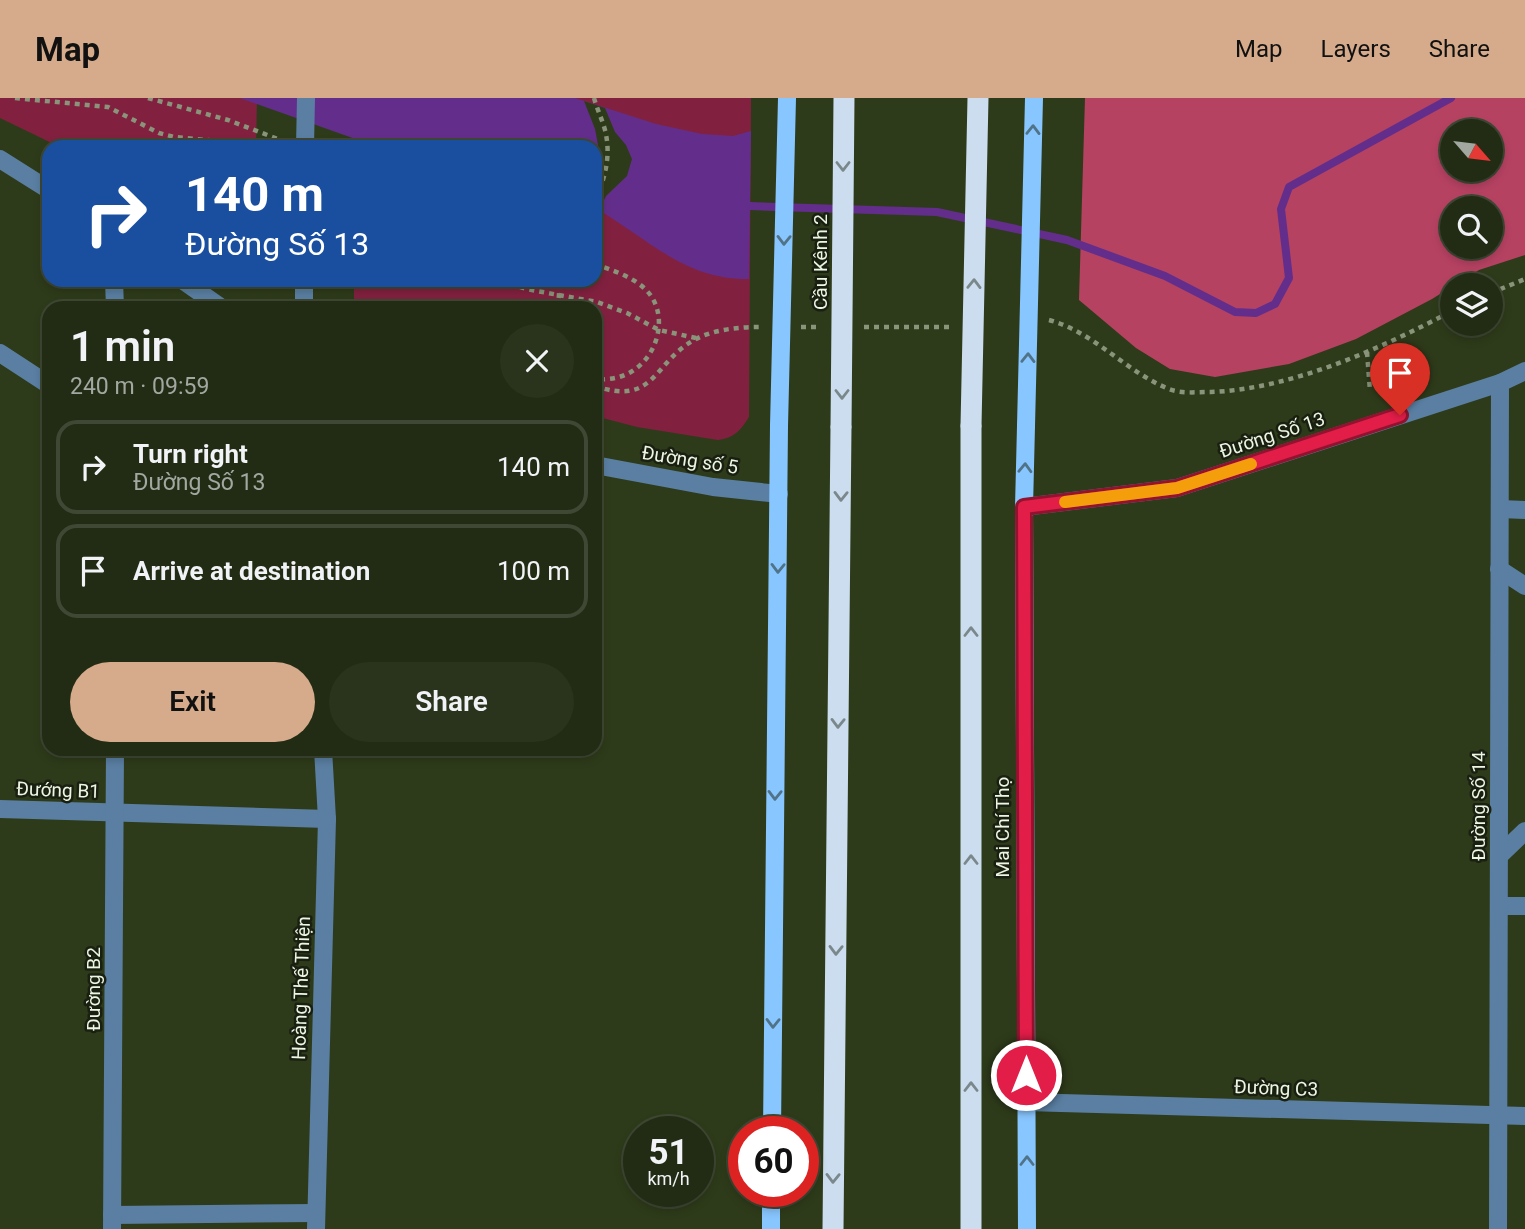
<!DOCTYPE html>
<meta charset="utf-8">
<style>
body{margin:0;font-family:Roboto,sans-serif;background:#2a341d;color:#f1f3f6;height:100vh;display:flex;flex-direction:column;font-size:26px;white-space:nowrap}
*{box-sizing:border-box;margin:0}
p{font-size:23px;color:#a2a7a0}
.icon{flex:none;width:38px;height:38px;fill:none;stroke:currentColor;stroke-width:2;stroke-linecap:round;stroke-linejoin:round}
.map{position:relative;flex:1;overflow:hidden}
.side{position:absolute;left:42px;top:203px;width:560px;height:455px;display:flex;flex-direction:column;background:#222c14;border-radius:21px;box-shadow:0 4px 10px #0003,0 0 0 2px #3f4834}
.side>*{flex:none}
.top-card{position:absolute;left:42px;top:42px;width:560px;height:147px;border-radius:21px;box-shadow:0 4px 10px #0003,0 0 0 2px #3f4834;background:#1a4fa0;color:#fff;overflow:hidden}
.needle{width:46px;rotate:118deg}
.buttons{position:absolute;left:1440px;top:21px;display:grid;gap:14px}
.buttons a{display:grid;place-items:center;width:63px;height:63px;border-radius:50%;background:#222c14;box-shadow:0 4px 10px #0003,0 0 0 2px #3f4834;font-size:35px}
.speed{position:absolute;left:623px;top:1018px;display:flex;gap:14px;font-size:35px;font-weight:700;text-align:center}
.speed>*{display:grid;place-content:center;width:91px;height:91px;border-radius:50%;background:#222c14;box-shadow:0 4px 10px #0003,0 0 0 2px #3f4834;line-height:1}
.speed small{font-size:18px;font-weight:400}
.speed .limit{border:10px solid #d22;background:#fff;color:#111}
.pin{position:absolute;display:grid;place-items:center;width:60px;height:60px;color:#fff;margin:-72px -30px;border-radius:50% 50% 50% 0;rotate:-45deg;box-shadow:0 0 7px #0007}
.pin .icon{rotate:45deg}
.me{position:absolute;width:77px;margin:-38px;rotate:0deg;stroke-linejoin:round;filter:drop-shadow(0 0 5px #0008)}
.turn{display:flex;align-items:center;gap:24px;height:147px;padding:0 28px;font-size:32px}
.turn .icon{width:91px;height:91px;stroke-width:2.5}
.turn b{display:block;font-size:49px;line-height:60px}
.round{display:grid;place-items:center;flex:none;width:74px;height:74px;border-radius:37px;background:#2a341d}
.headline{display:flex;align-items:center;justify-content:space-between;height:119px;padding:0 28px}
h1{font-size:42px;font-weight:600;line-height:52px}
.button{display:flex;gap:14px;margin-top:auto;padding:14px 28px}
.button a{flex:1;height:80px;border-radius:42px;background:#d6ab8b;color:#111;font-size:28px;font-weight:600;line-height:80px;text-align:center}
.button a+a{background:#2a341d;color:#f1f3f6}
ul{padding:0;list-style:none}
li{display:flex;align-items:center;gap:21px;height:94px;margin:0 14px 10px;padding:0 14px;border:4px solid #3f4834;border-radius:21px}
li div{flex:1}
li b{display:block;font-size:26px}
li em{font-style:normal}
header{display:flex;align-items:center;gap:42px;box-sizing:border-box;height:98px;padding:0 35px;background:#d6ab8b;color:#111}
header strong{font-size:33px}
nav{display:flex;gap:38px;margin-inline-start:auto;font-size:24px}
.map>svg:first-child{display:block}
.green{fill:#82213f}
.forest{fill:#b64262;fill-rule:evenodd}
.water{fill:#632e8b}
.pier{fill:#2e3b1a}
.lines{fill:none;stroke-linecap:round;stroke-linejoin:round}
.stream{stroke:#632e8b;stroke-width:8}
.path{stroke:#89947a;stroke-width:4.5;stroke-dasharray:5 5;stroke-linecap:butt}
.minor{stroke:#5a7fa2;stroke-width:18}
.major{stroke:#88c6ff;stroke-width:18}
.highway{stroke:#cbddee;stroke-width:21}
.major-bridge{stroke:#88c6ff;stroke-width:18}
.highway-bridge{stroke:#cbddee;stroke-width:21}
.oneway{stroke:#517388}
.oneway2{stroke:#7b888b}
.route-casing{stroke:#92132f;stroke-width:18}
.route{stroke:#e11d48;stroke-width:12}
.slow{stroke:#f59e0b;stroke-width:12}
.labels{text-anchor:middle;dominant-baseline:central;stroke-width:5;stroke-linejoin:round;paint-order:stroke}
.street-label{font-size:19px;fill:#edf6e2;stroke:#1a2011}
</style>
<header>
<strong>Map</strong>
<nav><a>Map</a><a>Layers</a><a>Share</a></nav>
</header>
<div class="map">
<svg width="1525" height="1131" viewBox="0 0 1525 1131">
<rect width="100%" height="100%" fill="#2e3b1a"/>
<g class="green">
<path d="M 0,0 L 257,0 L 256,49 L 60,49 L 0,20 Z"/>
<path d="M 355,0 L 751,0 L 749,319 C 740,333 734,340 718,342 L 637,329 L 595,318 L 595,210 L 354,210 L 354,182 L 595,182 L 595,49 L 355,49 Z"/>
</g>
<path class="forest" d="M 1085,0 L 1525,0 L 1525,157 L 1479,172 L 1432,201 L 1356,241 L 1289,266 L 1215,279 L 1170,271 L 1136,250 L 1079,202 ZM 1452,33 L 1491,33 L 1491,72 L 1452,72 ZM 1452,110 L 1491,110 L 1491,149 L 1452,149 Z"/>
<path class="water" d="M 240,0 L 575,0 L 656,26 L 702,36 L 733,38 L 751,33 L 749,181 C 684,182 648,140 595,110 L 595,49 L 378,49 Z"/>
<path class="pier" d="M 584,3 L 605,10 L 615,34 L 626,47 L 632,61 L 627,78 L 606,98 L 599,112 L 595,110 L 598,47 L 595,31 Z"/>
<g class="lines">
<path class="stream" d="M 750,108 L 937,114 L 1067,142 L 1165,178 L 1235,214 L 1256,215 L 1275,206 L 1289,180 L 1281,111 L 1289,89 L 1451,0"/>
<g class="path">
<path d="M 15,0 L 108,9 L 159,35 L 174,39 L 283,49"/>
<path d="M 148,0 L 228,22 L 283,43"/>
<path d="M 594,0 C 597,11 602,21 605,32 C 611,56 606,79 595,102"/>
<path d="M 595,166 C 611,172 631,178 644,190 C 671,214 659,261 627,276 C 617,281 606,281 595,282"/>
<path d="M 501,182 L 526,191 L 597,204 L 627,215 L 659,232 L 696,240"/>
<path d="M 1491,195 L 1525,181"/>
<path d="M 558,210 L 560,182"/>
<path d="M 1049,222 C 1094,234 1126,274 1169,291 C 1182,296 1197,294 1211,294 C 1292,291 1382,250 1452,213"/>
<path d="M 801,229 L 820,229"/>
<path d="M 864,229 L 950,229"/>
<path d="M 1367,254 L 1370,293"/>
<path d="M 595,288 C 656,309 653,263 696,241 C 715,231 740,229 761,229"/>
</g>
<g class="minor">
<path d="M 305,49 L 306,0"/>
<path d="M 0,61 L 49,92"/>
<path d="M 114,182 L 115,210"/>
<path d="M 182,182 L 222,210"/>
<path d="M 304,210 L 304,182"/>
<path d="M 0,255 L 49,287"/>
<path d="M 595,367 L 713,389 L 779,396"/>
<path d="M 1024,409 L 1177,390 L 1500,285 L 1525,273"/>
<path d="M 1500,411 L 1525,412"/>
<path d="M 1499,471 L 1525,488"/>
<path d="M 0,711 L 327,721"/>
<path d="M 1499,758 L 1525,733"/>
<path d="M 1499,808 L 1525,808"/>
<path d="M 1026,1004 L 1525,1018"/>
<path d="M 112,1117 L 316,1115"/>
<path d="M 112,1131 L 115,651"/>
<path d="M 316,1131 L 327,721 L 323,651"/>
<path d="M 1498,1131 L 1500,285"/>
</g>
<g class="major">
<path d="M 1026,328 L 1024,409 L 1027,1131"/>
<path d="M 772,1034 L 779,328"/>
<path d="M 771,1131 L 771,1094"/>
</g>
<g class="highway">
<path d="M 833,1131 L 841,329"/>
<path d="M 971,1131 L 971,328"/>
</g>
<g class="major-bridge">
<path d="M 779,328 L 787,0"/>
<path d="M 1026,328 L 1034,0"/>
</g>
<g class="highway-bridge">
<path d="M 971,328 L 978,0"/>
<path d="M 841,329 L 844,0"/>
</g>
</g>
<defs><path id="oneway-chevron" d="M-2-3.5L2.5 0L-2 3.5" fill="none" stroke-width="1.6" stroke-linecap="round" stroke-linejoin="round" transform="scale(1.75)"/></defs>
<g class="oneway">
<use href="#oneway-chevron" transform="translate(1033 32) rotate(-89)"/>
<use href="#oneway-chevron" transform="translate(784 142) rotate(91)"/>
<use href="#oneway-chevron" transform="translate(1028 260) rotate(-89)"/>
<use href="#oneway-chevron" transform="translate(1025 370) rotate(-88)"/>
<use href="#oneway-chevron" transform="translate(778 470) rotate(91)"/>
<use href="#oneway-chevron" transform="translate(775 697) rotate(91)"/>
<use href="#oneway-chevron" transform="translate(773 925) rotate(91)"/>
<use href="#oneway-chevron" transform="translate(1027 1063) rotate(-90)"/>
</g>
<g class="oneway2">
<use href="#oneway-chevron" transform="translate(843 68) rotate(90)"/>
<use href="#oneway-chevron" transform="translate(974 186) rotate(-89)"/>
<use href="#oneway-chevron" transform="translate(842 296) rotate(90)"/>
<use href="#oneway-chevron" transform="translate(841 398) rotate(91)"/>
<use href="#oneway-chevron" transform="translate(971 534) rotate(-90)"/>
<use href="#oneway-chevron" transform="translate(838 625) rotate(91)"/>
<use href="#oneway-chevron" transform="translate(971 762) rotate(-90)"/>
<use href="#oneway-chevron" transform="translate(836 852) rotate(91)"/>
<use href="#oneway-chevron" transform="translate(971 989) rotate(-90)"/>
<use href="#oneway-chevron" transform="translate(833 1080) rotate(91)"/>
</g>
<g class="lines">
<g class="route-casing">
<path id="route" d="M 1026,977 L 1024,409 L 1177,390 L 1400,317"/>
</g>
<use href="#route" class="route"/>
<path class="slow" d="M 1065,404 L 1177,390 L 1251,366"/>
</g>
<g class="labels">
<g class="street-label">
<text transform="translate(820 164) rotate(-90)">Cầu Kênh 2</text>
<text transform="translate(1272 337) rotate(-18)">Đường Số 13</text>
<text transform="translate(690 362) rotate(9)">Đường số 5</text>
<text transform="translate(58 692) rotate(2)">Đướng B1</text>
<text transform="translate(1478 708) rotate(-90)">Đường Số 14</text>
<text transform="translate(1002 729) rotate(-90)">Mai Chí Thọ</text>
<text transform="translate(301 890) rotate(-88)">Hoàng Thế Thiện</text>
<text transform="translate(93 891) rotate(-90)">Đường B2</text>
<text transform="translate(1276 990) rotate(2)">Đường C3</text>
</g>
</g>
</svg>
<div class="buttons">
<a><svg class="needle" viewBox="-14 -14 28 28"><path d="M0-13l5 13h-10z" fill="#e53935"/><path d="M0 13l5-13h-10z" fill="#a2a7a0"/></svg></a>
<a><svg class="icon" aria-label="search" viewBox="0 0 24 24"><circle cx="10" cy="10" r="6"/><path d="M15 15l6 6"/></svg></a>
<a><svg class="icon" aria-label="layers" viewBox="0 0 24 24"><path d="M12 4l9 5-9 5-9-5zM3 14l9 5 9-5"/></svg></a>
</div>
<div class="speed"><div>51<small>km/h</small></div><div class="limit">60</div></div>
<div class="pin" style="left:1400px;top:317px;background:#d93025"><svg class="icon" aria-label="arrive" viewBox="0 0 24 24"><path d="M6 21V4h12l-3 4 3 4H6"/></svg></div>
<svg class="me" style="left:1026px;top:977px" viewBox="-20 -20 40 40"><circle r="17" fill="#e11d48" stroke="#fff" stroke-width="3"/><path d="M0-11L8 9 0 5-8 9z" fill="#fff"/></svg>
<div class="top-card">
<div class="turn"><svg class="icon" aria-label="right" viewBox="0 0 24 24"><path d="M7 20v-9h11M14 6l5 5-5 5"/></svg><div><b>140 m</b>Đường Số 13</div></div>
</div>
<section class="side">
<div class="headline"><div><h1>1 min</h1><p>240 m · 09:59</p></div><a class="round"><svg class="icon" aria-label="close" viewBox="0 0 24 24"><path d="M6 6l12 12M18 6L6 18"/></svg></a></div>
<ul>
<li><svg class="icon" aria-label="right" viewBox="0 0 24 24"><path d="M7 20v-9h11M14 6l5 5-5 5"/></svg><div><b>Turn right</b><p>Đường Số 13</p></div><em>140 m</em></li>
<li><svg class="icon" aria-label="arrive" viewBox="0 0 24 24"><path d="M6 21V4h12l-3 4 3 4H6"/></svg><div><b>Arrive at destination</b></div><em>100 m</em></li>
</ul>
<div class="button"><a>Exit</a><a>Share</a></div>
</section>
</div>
